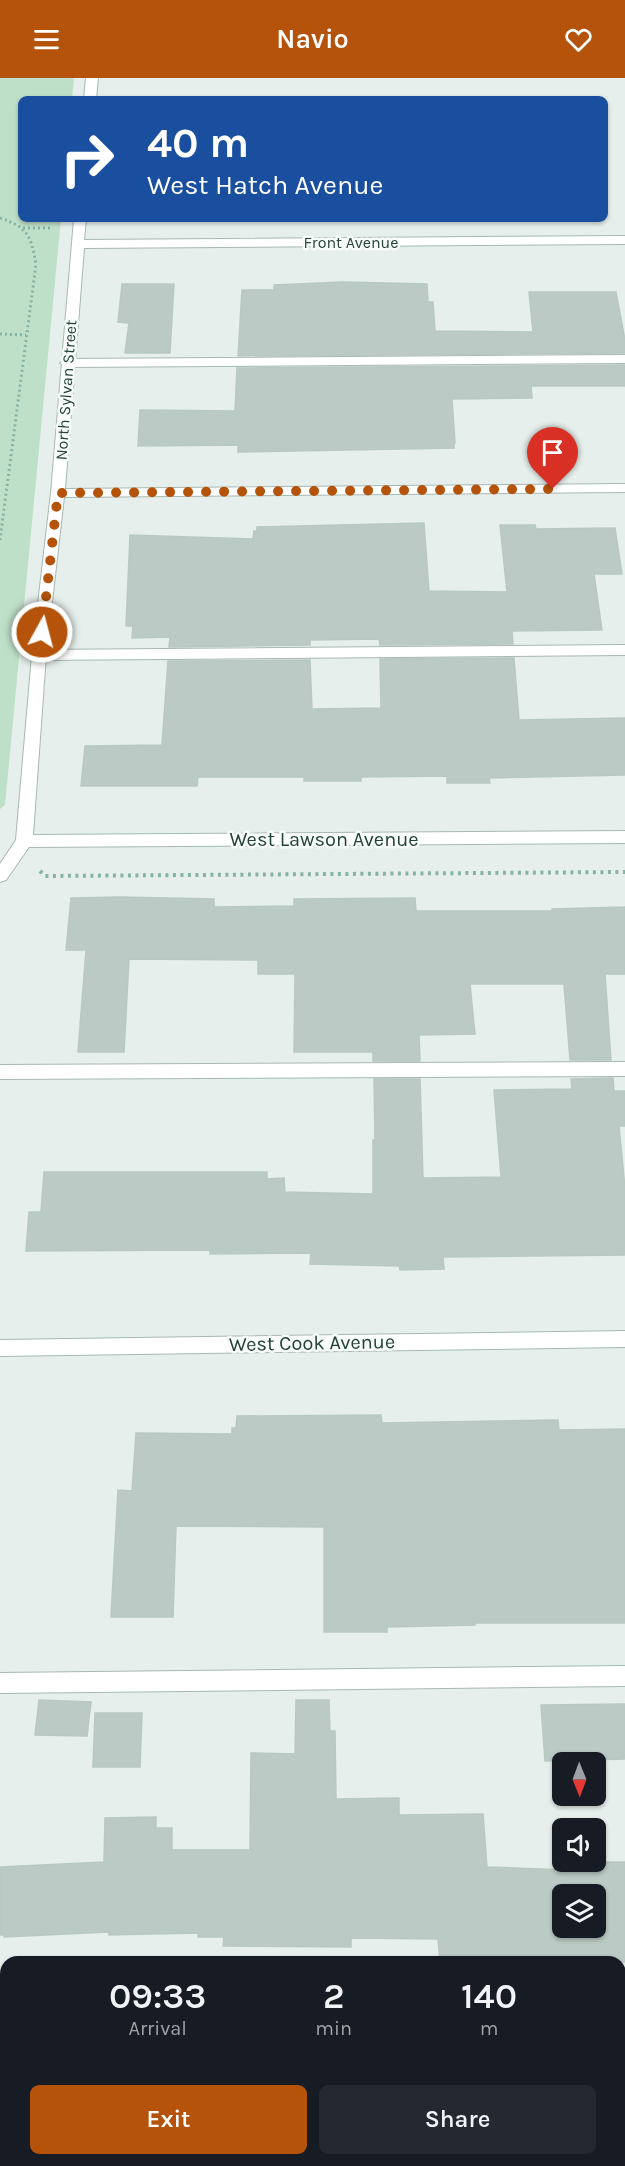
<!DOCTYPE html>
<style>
body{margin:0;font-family:Karla,sans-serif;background:#242831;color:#f1f3f6;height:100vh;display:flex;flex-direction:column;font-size:22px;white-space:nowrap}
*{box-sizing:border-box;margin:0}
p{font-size:20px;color:#9ea1a6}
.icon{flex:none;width:33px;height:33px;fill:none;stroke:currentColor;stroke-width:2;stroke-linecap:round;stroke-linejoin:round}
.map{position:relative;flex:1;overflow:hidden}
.panel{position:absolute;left:0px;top:1878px;width:626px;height:210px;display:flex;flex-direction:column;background:#171b24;border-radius:18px 18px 0 0;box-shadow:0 2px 4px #0004}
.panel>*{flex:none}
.banner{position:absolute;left:18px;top:18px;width:590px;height:126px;border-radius:9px;box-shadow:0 2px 4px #0004;background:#1a4fa0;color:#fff;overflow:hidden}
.needle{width:39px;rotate:179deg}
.tools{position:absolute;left:552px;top:1674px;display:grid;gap:12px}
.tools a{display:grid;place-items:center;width:54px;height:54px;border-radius:9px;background:#171b24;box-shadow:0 2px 4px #0004;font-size:30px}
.pin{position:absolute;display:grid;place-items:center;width:51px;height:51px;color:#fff;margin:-62px -26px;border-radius:50% 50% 50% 0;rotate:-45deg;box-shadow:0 0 6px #0007}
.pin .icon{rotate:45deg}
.me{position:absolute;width:66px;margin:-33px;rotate:7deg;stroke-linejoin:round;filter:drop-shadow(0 0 4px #0008)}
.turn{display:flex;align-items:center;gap:21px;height:126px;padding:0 30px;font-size:27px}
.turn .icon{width:78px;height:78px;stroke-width:2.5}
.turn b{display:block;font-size:42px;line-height:51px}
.eta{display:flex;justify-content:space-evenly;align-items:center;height:102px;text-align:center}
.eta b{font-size:36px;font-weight:600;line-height:42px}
.button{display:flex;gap:12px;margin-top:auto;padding:12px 30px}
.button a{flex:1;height:69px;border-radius:9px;background:#b45309;color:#fff;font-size:24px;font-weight:600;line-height:69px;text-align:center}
.button a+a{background:#242831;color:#f1f3f6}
header{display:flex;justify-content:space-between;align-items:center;height:78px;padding:0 30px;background:#b45309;color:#fff;font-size:27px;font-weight:600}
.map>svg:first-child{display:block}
.green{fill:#bfe0c8}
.building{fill:#bbcac4;stroke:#b8c9c2;stroke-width:1.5;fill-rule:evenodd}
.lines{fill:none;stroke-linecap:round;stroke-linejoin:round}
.lane-casing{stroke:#a8b8b2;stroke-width:2}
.street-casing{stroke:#a8b8b2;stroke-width:2}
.path-far1{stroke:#86b3a5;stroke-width:3;stroke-dasharray:2 3;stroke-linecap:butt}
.path{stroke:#86b3a5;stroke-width:4;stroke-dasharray:3 4.5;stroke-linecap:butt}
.lane{fill:#fff;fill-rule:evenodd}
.street{fill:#fff;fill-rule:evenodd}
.route{stroke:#b45309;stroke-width:10;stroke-dasharray:0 18}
.labels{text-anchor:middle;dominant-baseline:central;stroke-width:5;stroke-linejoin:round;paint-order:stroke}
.far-street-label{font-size:16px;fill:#24423a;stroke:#f7fbf9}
.street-label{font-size:20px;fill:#24423a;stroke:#f7fbf9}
</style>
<header><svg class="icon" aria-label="menu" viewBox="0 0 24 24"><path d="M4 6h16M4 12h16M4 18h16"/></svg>Navio<svg class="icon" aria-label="heart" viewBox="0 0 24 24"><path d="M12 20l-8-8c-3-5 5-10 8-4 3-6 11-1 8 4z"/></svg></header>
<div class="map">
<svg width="625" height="2088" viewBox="0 0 625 2088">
<rect width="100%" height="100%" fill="#e6efeb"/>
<path class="green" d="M 0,0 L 74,0 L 72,21 L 21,21 L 21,141 L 61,141 L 5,727 L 0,731 Z"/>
<g class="building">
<path d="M 343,204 L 427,206 L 428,224 L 433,224 L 435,253 L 533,254 L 529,214 L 616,214 L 625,262 L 625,275 L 238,278 L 242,212 L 274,212 L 274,207 Z"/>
<path d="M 122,206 L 174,206 L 170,275 L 125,275 L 129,245 L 118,244 Z"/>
<path d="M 625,287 L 625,308 L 531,308 L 532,320 L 452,321 L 455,365 L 454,365 L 454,370 L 238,374 L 238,367 L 138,368 L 140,332 L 235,333 L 237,290 Z"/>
<path d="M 424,445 L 429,513 L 507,514 L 500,447 L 535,447 L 536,451 L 615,450 L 622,496 L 594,496 L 602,552 L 512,553 L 513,566 L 380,567 L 379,561 L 310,562 L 310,567 L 169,569 L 170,559 L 132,560 L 133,548 L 126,548 L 130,457 L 253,461 L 254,453 L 257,453 L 257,449 Z"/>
<path d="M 514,580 L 519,642 L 625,640 L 625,697 L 489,700 L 490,705 L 447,705 L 447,698 L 361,699 L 361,703 L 304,703 L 304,699 L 198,699 L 197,708 L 81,708 L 85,668 L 162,667 L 168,583 L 310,582 L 312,631 L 381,630 L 380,581 Z"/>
<path d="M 120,819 L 214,821 L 214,829 L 294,828 L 294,821 L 415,820 L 416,833 L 552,833 L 552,831 L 625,829 L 625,896 L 605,896 L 611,982 L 570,982 L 564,906 L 470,906 L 475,956 L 419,957 L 420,983 L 373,983 L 373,974 L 294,974 L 295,896 L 258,896 L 258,882 L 129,881 L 124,974 L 78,974 L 86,872 L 66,872 L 71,820 Z"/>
<path d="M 613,1000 L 614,1013 L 625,1013 L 625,1048 L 619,1048 L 625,1110 L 625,1177 L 443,1179 L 444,1191 L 400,1192 L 399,1188 L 310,1186 L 311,1175 L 210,1176 L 210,1172 L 26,1173 L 29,1134 L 41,1134 L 44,1094 L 267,1094 L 267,1101 L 284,1100 L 285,1114 L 373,1116 L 373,1062 L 375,1062 L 374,1001 L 420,1001 L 423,1100 L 501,1099 L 494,1012 L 572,1011 L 571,1001 Z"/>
<path d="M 381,1337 L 382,1345 L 558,1342 L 559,1352 L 625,1351 L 625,1545 L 475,1545 L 475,1547 L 387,1549 L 387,1554 L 324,1554 L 324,1449 L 176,1448 L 173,1539 L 111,1539 L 118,1412 L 132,1413 L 136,1355 L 232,1356 L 232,1350 L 236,1350 L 237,1338 Z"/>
<path d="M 39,1622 L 91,1624 L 87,1658 L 35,1657 Z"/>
<path d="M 296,1622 L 329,1622 L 330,1653 L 335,1653 L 336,1721 L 399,1720 L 399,1737 L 483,1736 L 487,1789 L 566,1792 L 566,1784 L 625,1784 L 625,1884 L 440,1884 L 438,1861 L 351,1860 L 351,1869 L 223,1868 L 224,1859 L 198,1859 L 198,1855 L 109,1857 L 109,1854 L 4,1859 L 4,1857 L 0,1857 L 0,1789 L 104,1784 L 105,1740 L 156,1739 L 156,1750 L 172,1750 L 172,1772 L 250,1772 L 251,1675 L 295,1676 ZM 562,1816 L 596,1816 L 596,1850 L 562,1850 Z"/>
<path d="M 625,1626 L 625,1681 L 545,1683 L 541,1627 Z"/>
<path d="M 95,1635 L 142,1635 L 140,1689 L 93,1689 Z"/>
</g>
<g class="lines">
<g class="lane-casing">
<g id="lane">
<path d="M 625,277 L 625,285 L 67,289 L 60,285 L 67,281 Z"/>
<path d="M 625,567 L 625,577 L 39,582 L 32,577 L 39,572 Z"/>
<path d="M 625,984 L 625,998 L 0,1001 L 0,987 Z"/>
<path d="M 625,1588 L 625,1608 L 0,1615 L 0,1595 Z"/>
</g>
</g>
<g class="street-casing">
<g id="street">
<path d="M 86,0 L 98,0 L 96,21 L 84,21 Z"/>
<path d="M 74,141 L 86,141 L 84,162 L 625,158 L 625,166 L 84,170 L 65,411 L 625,406 L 625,414 L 64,419 L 46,577 L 33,757 L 625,753 L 625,765 L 29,769 L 6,802 L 0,804 L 0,786 L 16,762 L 32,577 L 51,415 Z"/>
<path d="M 625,1253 L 625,1269 L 0,1278 L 0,1262 Z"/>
<rect x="620" y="1979" width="5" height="24"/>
<path d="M 6,1983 L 6,2007 L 0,2008 L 0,1984 Z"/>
</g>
</g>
<g class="path-far1">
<path d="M 0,140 C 28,149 31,158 36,186 L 0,462"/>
<path d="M 23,150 L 51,150"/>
<path d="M 0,256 L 26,257"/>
</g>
<path class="path" d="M 40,793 L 45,798 L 625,794"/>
<use href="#lane" class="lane"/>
<use href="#street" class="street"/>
</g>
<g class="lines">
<path class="route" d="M 42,554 L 58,415 L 553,411"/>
</g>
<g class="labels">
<g class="far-street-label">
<text x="351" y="164">Front Avenue</text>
<text transform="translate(66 312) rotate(-86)">North Sylvan Street</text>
</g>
<g class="street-label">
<text x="324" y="761">West Lawson Avenue</text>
<text transform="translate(312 1265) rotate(-1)">West Cook Avenue</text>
</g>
</g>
</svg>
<div class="tools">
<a><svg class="needle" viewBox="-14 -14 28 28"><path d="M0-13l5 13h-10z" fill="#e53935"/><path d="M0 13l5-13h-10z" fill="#9ea1a6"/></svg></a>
<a><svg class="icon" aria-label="sound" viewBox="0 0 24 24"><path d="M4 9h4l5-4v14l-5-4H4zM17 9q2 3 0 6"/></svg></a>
<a><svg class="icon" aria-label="layers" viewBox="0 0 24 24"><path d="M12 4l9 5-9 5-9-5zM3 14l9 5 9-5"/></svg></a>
</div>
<div class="pin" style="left:553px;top:411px;background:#d93025"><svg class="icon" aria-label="arrive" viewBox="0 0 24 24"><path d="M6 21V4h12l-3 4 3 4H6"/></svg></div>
<svg class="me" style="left:42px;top:554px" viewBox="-20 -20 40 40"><circle r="17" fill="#b45309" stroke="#fff" stroke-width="3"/><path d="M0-11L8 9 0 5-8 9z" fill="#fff"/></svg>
<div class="banner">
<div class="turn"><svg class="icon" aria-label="right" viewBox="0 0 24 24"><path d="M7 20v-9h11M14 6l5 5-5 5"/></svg><div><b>40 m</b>West Hatch Avenue</div></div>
</div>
<section class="panel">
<div class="eta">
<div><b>09:33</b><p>Arrival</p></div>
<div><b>2</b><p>min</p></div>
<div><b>140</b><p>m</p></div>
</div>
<div class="button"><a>Exit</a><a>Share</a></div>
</section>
</div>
